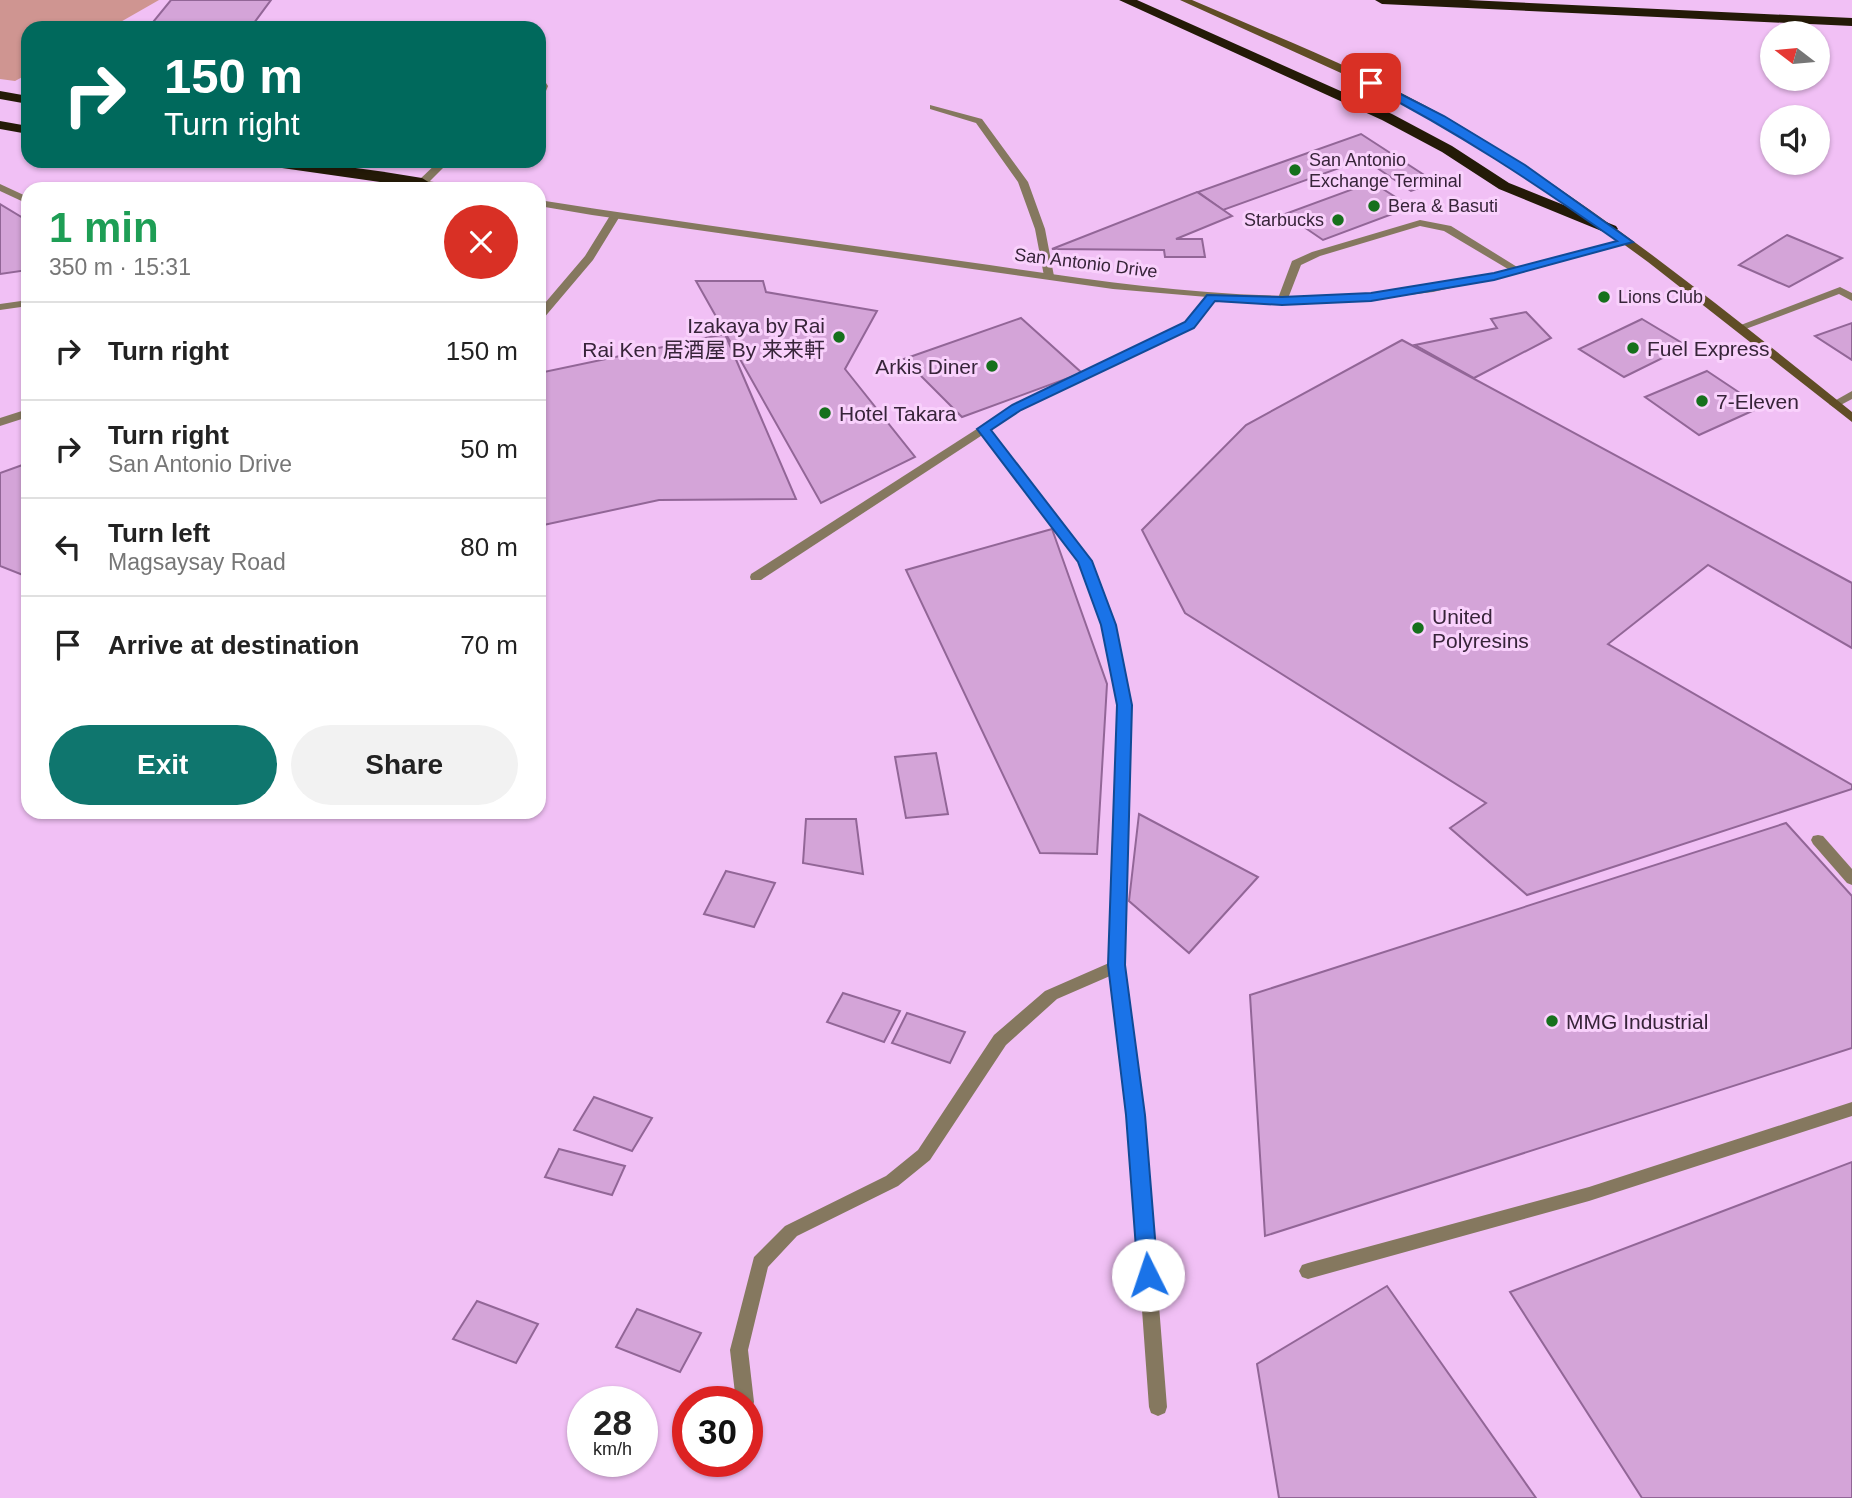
<!DOCTYPE html>
<meta charset="utf-8">
<style>
body{margin:0;font-family:Arial,"Noto Sans SC",sans-serif;background:#f2f2f2;color:#222;height:100vh;display:flex;flex-direction:column;font-size:26px;white-space:nowrap}
*{box-sizing:border-box;margin:0}
p{font-size:23px;color:#767676}
.icon{flex:none;width:38px;height:38px;fill:none;stroke:currentColor;stroke-width:2;stroke-linecap:round;stroke-linejoin:round}
.map{position:relative;flex:1;overflow:hidden}
.details{position:absolute;left:21px;top:182px;width:525px;height:637px;display:flex;flex-direction:column;background:#fff;border-radius:21px;box-shadow:0 2px 5px #0004}
.details>*{flex:none}
.top-card{position:absolute;left:21px;top:21px;width:525px;height:147px;border-radius:21px;box-shadow:0 2px 5px #0004;background:#00695c;color:#fff;overflow:hidden}
.needle{width:46px;rotate:286deg}
.fabs{position:absolute;left:1760px;top:21px;display:grid;gap:14px}
.fabs a{display:grid;place-items:center;width:70px;height:70px;border-radius:50%;background:#fff;box-shadow:0 2px 5px #0004;font-size:35px}
.speed{position:absolute;left:567px;top:1386px;display:flex;gap:14px;font-size:35px;font-weight:700;text-align:center}
.speed>*{display:grid;place-content:center;width:91px;height:91px;border-radius:50%;background:#fff;box-shadow:0 2px 5px #0004;line-height:1}
.speed small{font-size:18px;font-weight:400}
.speed .limit{border:10px solid #d22;background:#fff;color:#111}
.pin{position:absolute;display:grid;place-items:center;width:60px;height:60px;color:#fff;margin:-30px;border-radius:14px;box-shadow:0 4px 10px #0006}
.me{position:absolute;width:77px;margin:-38px;rotate:356deg;stroke-linejoin:round;filter:drop-shadow(0 0 5px #0008)}
.turn{display:flex;align-items:center;gap:24px;height:147px;padding:0 28px;font-size:32px}
.turn .icon{width:91px;height:91px;stroke-width:2.5}
.turn b{display:block;font-size:49px;line-height:60px}
.round{display:grid;place-items:center;flex:none;width:74px;height:74px;border-radius:37px;background:#f2f2f2}
.head{display:flex;align-items:center;justify-content:space-between;height:119px;padding:0 28px}
h1{font-size:42px;font-weight:700;line-height:52px;color:#1e9e55}
.cta{display:flex;gap:14px;margin-top:auto;padding:14px 28px}
.cta a{flex:1;height:80px;border-radius:42px;background:#0f766e;color:#fff;font-size:28px;font-weight:700;line-height:80px;text-align:center}
.cta a+a{background:#f2f2f2;color:#222}
ul{padding:0;list-style:none}
li{display:flex;align-items:center;gap:21px;height:98px;padding:0 28px;border-top:2px solid #e0e0e0}
li div{flex:1}
li b{display:block;font-size:26px}
li em{font-style:normal}
.map>svg:first-child{display:block}
.green{fill:#cf9591}
.building{fill:#d4a4d8;stroke:#926697;stroke-width:2}
.lines{fill:none;stroke-linecap:round;stroke-linejoin:round}
.service{fill:#85785f;fill-rule:evenodd}
.minor{fill:#85785f;fill-rule:evenodd}
.tertiary{fill:#85785f;fill-rule:evenodd}
.secondary{fill:#604d26;fill-rule:evenodd}
.motorway{fill:#241a07;fill-rule:evenodd}
.route{fill:#1a73e8;stroke:#114b97;stroke-width:2}
.poi-dot{fill:#16701c;stroke:#f9d1fc;stroke-width:2.5}
.labels{text-anchor:middle;dominant-baseline:central;stroke-width:6;stroke-linejoin:round;paint-order:stroke}
.far-poi-label{font-size:18px;fill:#372439;stroke:#f9d1fc;text-anchor:start}
.far-street-label{font-size:18px;fill:#372439;stroke:#f9d1fc}
.poi-label{font-size:21px;fill:#372439;stroke:#f9d1fc;text-anchor:start}
</style>
<div class="map">
<svg width="1852" height="1498" viewBox="0 0 1852 1498">
<rect width="100%" height="100%" fill="#f1c0f5"/>
<path class="green" d="M 0,0 L 159,0 L 110,28 L 28,28 L 28,74 L 15,81 L 0,79 Z"/>
<g class="building">
<path d="M 171,0 L 271,0 L 251,27 L 153,22 Z"/>
<path d="M 1361,134 L 1435,182 L 1411,191 L 1364,159 L 1223,210 L 1198,192 Z"/>
<path d="M 1372,182 L 1411,207 L 1323,240 L 1285,214 Z"/>
<path d="M 1197,192 L 1232,216 L 1176,239 L 1202,239 L 1205,257 L 1165,257 L 1164,250 L 1052,249 Z"/>
<path d="M 0,204 L 28,221 L 28,270 L 0,274 Z"/>
<path d="M 1787,235 L 1842,258 L 1789,287 L 1739,265 Z"/>
<path d="M 696,281 L 763,281 L 766,292 L 877,311 L 845,369 L 915,457 L 821,503 Z"/>
<path d="M 1526,312 L 1551,338 L 1474,378 L 1415,345 L 1497,328 L 1491,319 Z"/>
<path d="M 1021,318 L 1082,373 L 962,417 L 904,359 Z"/>
<path d="M 1642,319 L 1687,346 L 1624,377 L 1579,349 Z"/>
<path d="M 1852,323 L 1852,360 L 1815,336 Z"/>
<path d="M 725,334 L 796,499 L 659,500 L 539,526 L 539,373 Z"/>
<path d="M 1402,340 L 1852,583 L 1852,648 L 1708,565 L 1608,644 L 1852,785 L 1852,789 L 1527,895 L 1450,828 L 1486,803 L 1185,613 L 1142,530 L 1246,425 Z"/>
<path d="M 1707,371 L 1761,407 L 1699,435 L 1645,397 Z"/>
<path d="M 28,463 L 28,577 L 0,566 L 0,473 Z"/>
<path d="M 1052,529 L 1107,684 L 1097,854 L 1040,853 L 906,570 Z"/>
<path d="M 936,753 L 948,814 L 906,818 L 895,757 Z"/>
<path d="M 1139,814 L 1258,877 L 1189,953 L 1129,901 Z"/>
<path d="M 806,819 L 856,819 L 863,874 L 803,863 Z"/>
<path d="M 1786,823 L 1852,896 L 1852,1048 L 1265,1236 L 1250,995 Z"/>
<path d="M 726,871 L 775,883 L 754,927 L 704,914 Z"/>
<path d="M 843,993 L 900,1011 L 884,1042 L 827,1022 Z"/>
<path d="M 907,1013 L 965,1032 L 950,1063 L 892,1043 Z"/>
<path d="M 594,1097 L 652,1118 L 632,1151 L 574,1130 Z"/>
<path d="M 559,1149 L 625,1166 L 612,1195 L 545,1177 Z"/>
<path d="M 1852,1162 L 1852,1498 L 1642,1498 L 1510,1292 Z"/>
<path d="M 1387,1286 L 1536,1498 L 1279,1498 L 1257,1364 Z"/>
<path d="M 477,1301 L 538,1324 L 516,1363 L 453,1339 Z"/>
<path d="M 637,1309 L 701,1333 L 680,1372 L 616,1347 Z"/>
</g>
<g class="lines">
<g class="service">
<path d="M 539,76 L 542,77 L 548,86 L 544,96 L 539,99 Z"/>
<path d="M 930,105 L 982,119 L 1028,182 L 1045,229 L 1054,276 L 1053,278 L 1045,278 L 1044,276 L 1035,229 L 1018,182 L 976,123 L 930,109 Z"/>
<path d="M 439,161 L 450,161 L 426,185 L 418,185 L 418,181 Z"/>
<path d="M 0,184 L 28,197 L 28,204 L 0,191 Z"/>
<path d="M 615,213 L 620,216 L 593,260 L 543,319 L 539,320 L 539,310 L 585,256 L 611,214 Z"/>
<path d="M 1420,220 L 1451,226 L 1522,270 L 1517,273 L 1513,272 L 1444,231 L 1420,226 L 1320,256 L 1301,265 L 1287,301 L 1282,304 L 1277,301 L 1292,261 L 1312,252 Z"/>
<path d="M 1840,287 L 1852,293 L 1852,301 L 1839,294 L 1743,330 L 1739,331 L 1733,328 Z"/>
<path d="M 28,300 L 28,306 L 0,310 L 0,304 Z"/>
<path d="M 1852,391 L 1852,399 L 1835,408 L 1829,404 Z"/>
<path d="M 983,425 L 987,426 L 987,432 L 761,580 L 751,580 L 750,577 L 751,574 Z"/>
<path d="M 1818,835 L 1823,836 L 1852,869 L 1852,885 L 1847,883 L 1813,844 L 1811,840 L 1813,836 Z"/>
<path d="M 1852,1102 L 1852,1116 L 1589,1201 L 1308,1279 L 1302,1277 L 1299,1271 L 1302,1265 L 1308,1263 L 1589,1187 Z"/>
</g>
<g class="minor">
<path d="M 1212,294 L 1217,297 L 1193,327 L 1021,409 L 990,430 L 1091,561 L 1115,625 L 1131,705 L 1125,966 L 1144,1115 L 1167,1407 L 1165,1413 L 1158,1416 L 1151,1413 L 1149,1407 L 1128,1115 L 1110,976 L 1057,999 L 1006,1045 L 930,1160 L 898,1186 L 797,1236 L 768,1267 L 748,1350 L 754,1402 L 752,1408 L 747,1410 L 747,1402 L 736,1402 L 730,1350 L 754,1257 L 785,1226 L 886,1176 L 918,1150 L 994,1035 L 1045,991 L 1109,963 L 1117,705 L 1101,625 L 1079,562 L 977,429 L 1013,405 L 1185,323 L 1208,295 Z"/>
<path d="M 28,409 L 28,417 L 0,426 L 0,418 Z"/>
</g>
<g class="tertiary">
<path d="M 422,180 L 458,186 L 463,189 L 440,189 L 418,185 L 417,183 Z"/>
<path d="M 539,200 C 679,222 820,241 961,261 C 1095,280 1231,303 1368,294 C 1456,288 1541,260 1627,239 L 1632,242 L 1535,269 L 1433,292 L 1368,300 L 1266,302 L 1113,289 L 592,215 L 539,206 Z"/>
</g>
<path class="secondary" d="M 1180,0 L 1192,0 C 1277,37 1365,71 1446,117 C 1591,201 1721,307 1852,412 L 1852,422 L 1648,262 L 1545,187 L 1491,152 L 1437,120 L 1374,88 Z"/>
<g class="motorway">
<path d="M 1119,0 L 1137,0 L 1392,114 L 1452,146 L 1509,183 L 1616,226 L 1618,229 L 1610,234 L 1604,232 L 1499,189 L 1442,152 L 1382,120 Z"/>
<path d="M 1375,0 L 1468,0 L 1852,18 L 1852,26 L 1382,4 Z"/>
<path d="M 0,91 L 28,96 L 28,104 L 0,99 Z"/>
<path d="M 0,121 L 28,126 L 28,134 L 0,129 Z"/>
<path d="M 260,161 C 315,161 368,169 422,178 L 430,183 L 422,188 L 268,166 Z"/>
</g>
</g>
<path class="route" d="M 1368,81 L 1375,81 L 1444,116 L 1525,165 L 1633,242 L 1494,280 L 1371,301 L 1282,305 L 1215,301 L 1194,328 L 1021,410 L 991,430 L 1092,561 L 1116,625 L 1132,705 L 1125,965 L 1145,1115 L 1158,1275 L 1155,1281 L 1148,1284 L 1141,1281 L 1138,1275 L 1126,1115 L 1108,965 L 1117,705 L 1101,625 L 1078,562 L 977,429 L 1012,405 L 1185,322 L 1207,295 L 1282,297 L 1371,293 L 1494,273 L 1617,241 C 1536,184 1456,131 1368,86 Z"/>
<g class="poi-dot">
<circle cx="1295" cy="170" r="7"/>
<circle cx="1374" cy="206" r="7"/>
<circle cx="1338" cy="220" r="7"/>
<circle cx="1604" cy="297" r="7"/>
<circle cx="839" cy="337" r="7"/>
<circle cx="1633" cy="348" r="7"/>
<circle cx="992" cy="366" r="7"/>
<circle cx="1702" cy="401" r="7"/>
<circle cx="825" cy="413" r="7"/>
<circle cx="1418" cy="628" r="7"/>
<circle cx="1552" cy="1021" r="7"/>
</g>
<g class="labels">
<g class="far-poi-label">
<text x="1309" y="160">San Antonio<tspan x="1309" dy="21">Exchange Terminal</tspan></text>
<text x="1388" y="206">Bera &amp; Basuti</text>
<text x="1324" y="220" text-anchor="end">Starbucks</text>
<text x="1618" y="297">Lions Club</text>
</g>
<g class="far-street-label">
<text transform="translate(1086 263) rotate(7)">San Antonio Drive</text>
</g>
<g class="poi-label">
<text x="825" y="325" text-anchor="end">Izakaya by Rai<tspan x="825" dy="24">Rai Ken 居酒屋 By 来来軒</tspan></text>
<text x="1647" y="348">Fuel Express</text>
<text x="978" y="366" text-anchor="end">Arkis Diner</text>
<text x="1716" y="401">7-Eleven</text>
<text x="839" y="413">Hotel Takara</text>
<text x="1432" y="616">United<tspan x="1432" dy="24">Polyresins</tspan></text>
<text x="1566" y="1021">MMG Industrial</text>
</g>
</g>
</svg>
<div class="fabs">
<a><svg class="needle" viewBox="-14 -14 28 28"><path d="M0-13l5 13h-10z" fill="#e53935"/><path d="M0 13l5-13h-10z" fill="#767676"/></svg></a>
<a><svg class="icon" aria-label="sound" viewBox="0 0 24 24"><path d="M4 9h4l5-4v14l-5-4H4zM17 9q2 3 0 6"/></svg></a>
</div>
<div class="speed"><div>28<small>km/h</small></div><div class="limit">30</div></div>
<div class="pin" style="left:1371px;top:83px;background:#d93025"><svg class="icon" aria-label="arrive" viewBox="0 0 24 24"><path d="M6 21V4h12l-3 4 3 4H6"/></svg></div>
<svg class="me" style="left:1148px;top:1275px" viewBox="-20 -20 40 40"><circle r="19" fill="#fff"/><path d="M0-13L10 11 0 6-10 11z" fill="#1a73e8"/></svg>
<div class="top-card">
<div class="turn"><svg class="icon" aria-label="right" viewBox="0 0 24 24"><path d="M7 20v-9h11M14 6l5 5-5 5"/></svg><div><b>150 m</b>Turn right</div></div>
</div>
<section class="details">
<div class="head"><div><h1>1 min</h1><p>350 m · 15:31</p></div><a class="round" style="background:#d93025;color:#fff"><svg class="icon" aria-label="close" viewBox="0 0 24 24"><path d="M6 6l12 12M18 6L6 18"/></svg></a></div>
<ul>
<li><svg class="icon" aria-label="right" viewBox="0 0 24 24"><path d="M7 20v-9h11M14 6l5 5-5 5"/></svg><div><b>Turn right</b></div><em>150 m</em></li>
<li><svg class="icon" aria-label="right" viewBox="0 0 24 24"><path d="M7 20v-9h11M14 6l5 5-5 5"/></svg><div><b>Turn right</b><p>San Antonio Drive</p></div><em>50 m</em></li>
<li><svg class="icon" aria-label="left" viewBox="0 0 24 24"><path d="M17 20v-9H6M10 6l-5 5 5 5"/></svg><div><b>Turn left</b><p>Magsaysay Road</p></div><em>80 m</em></li>
<li><svg class="icon" aria-label="arrive" viewBox="0 0 24 24"><path d="M6 21V4h12l-3 4 3 4H6"/></svg><div><b>Arrive at destination</b></div><em>70 m</em></li>
</ul>
<div class="cta"><a>Exit</a><a>Share</a></div>
</section>
</div>
